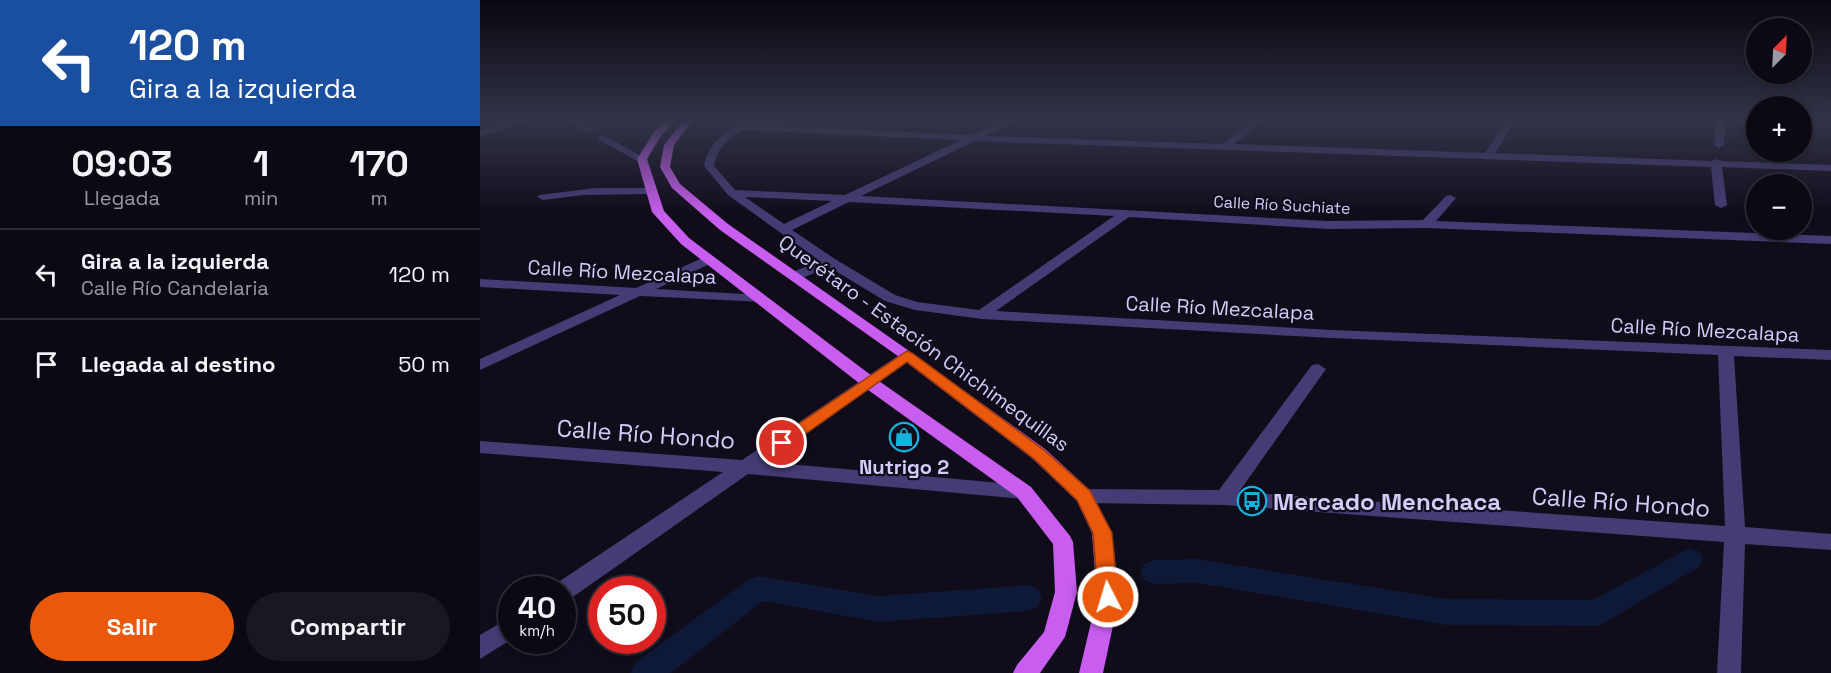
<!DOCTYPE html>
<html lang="es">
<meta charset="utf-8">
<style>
body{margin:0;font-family:"Space Grotesk",sans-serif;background:#1a1722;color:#f1f3f6;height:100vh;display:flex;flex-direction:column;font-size:22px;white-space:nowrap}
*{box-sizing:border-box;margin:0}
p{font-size:20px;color:#9a9aa0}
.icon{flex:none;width:33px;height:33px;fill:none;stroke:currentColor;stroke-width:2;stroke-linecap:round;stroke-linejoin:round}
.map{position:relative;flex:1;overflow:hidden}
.side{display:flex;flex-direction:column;background:#0c0914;width:480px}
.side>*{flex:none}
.banner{background:#1a4fa0;color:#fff;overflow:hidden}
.needle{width:39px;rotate:24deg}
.tools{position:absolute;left:1266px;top:18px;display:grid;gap:12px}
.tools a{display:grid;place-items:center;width:66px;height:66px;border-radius:50%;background:#0c0914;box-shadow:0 3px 9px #0003,0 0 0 2px #2c2a34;font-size:30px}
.speed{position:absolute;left:18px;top:576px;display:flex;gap:12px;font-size:30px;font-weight:700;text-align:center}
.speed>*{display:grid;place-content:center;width:78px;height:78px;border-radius:50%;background:#0c0914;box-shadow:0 3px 9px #0003,0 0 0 2px #2c2a34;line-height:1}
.speed small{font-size:15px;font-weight:400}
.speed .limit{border:9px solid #d22;background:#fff;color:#111}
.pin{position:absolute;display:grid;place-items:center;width:51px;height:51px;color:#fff;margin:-26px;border:3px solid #fff;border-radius:50%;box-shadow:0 2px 6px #0007}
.me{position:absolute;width:66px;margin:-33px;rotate:355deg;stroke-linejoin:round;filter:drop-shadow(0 0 4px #0008)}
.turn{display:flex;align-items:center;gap:21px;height:126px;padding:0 30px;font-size:27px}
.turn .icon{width:78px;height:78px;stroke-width:2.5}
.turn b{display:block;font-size:42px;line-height:51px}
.eta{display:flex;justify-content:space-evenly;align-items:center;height:102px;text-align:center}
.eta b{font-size:36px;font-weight:800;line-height:42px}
.button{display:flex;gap:12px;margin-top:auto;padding:12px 30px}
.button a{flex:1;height:69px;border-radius:36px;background:#ea580c;color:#fff;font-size:24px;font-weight:800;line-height:69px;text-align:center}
.button a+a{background:#1a1722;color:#f1f3f6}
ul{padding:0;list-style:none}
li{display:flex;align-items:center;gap:18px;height:90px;padding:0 30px;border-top:2px solid #2c2a34}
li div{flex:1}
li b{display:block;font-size:22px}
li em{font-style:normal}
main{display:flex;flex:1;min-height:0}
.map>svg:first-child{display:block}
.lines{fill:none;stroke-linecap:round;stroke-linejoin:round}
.canal{fill:#0e1937;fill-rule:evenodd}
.minor{fill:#443c75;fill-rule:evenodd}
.major{fill:#c85def;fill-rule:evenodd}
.route{fill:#ea580c;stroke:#983908;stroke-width:1.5}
.labels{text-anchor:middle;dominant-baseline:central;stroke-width:4.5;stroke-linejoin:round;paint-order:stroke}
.far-street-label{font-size:16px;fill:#d5cbfa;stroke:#100c1a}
.street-label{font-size:20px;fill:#d5cbfa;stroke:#100c1a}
.poi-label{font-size:20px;font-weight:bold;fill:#d5cbfa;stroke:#100c1a}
.near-street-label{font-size:24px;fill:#d5cbfa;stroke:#100c1a}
.near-poi-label{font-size:24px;font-weight:bold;fill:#d5cbfa;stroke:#100c1a;text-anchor:start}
</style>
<main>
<section class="side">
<div class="banner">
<div class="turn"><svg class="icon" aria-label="left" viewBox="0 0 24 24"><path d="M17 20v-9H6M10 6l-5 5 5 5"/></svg><div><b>120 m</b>Gira a la izquierda</div></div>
</div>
<div class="eta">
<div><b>09:03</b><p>Llegada</p></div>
<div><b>1</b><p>min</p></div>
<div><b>170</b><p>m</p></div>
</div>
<ul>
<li><svg class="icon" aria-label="left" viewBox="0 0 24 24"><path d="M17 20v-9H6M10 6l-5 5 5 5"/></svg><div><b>Gira a la izquierda</b><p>Calle Río Candelaria</p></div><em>120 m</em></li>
<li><svg class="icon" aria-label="arrive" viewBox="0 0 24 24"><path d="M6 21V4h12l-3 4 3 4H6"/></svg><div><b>Llegada al destino</b></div><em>50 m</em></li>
</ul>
<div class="button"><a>Salir</a><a>Compartir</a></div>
</section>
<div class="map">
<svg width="1351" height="673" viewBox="0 0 1351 673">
<rect width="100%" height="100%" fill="#100c1a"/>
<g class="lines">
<g class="canal">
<path d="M 1209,548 L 1219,551 L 1223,559 L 1219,567 L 1126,622 L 1116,626 L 966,625 L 717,583 L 674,584 L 664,580 L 660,572 L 664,564 L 674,560 L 717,559 L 966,599 L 1113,600 Z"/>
<path d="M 279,576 L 399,596 L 548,585 L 558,589 L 562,598 L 558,607 L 548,611 L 399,622 L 283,601 L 191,673 L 151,673 L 156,662 L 269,579 Z"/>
</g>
<g class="minor">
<path d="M 33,120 L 48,120 L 0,137 L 0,131 Z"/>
<path d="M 85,120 L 97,120 L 115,131 L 107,133 Z"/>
<path d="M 270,120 L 284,120 L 276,125 L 492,135 L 523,120 L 535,120 L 506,136 L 742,144 L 773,120 L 784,120 L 754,144 L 1005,153 L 1027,120 L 1036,120 L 1015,153 L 1232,161 L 1236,159 L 1241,161 L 1351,165 L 1351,171 L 1242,167 L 1247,205 L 1241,208 L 1235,205 L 1231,167 L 495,141 L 381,196 L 848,221 L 943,220 L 966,196 L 970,195 L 976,198 L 956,221 L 1351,236 L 1351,244 L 946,228 L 848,229 L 649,217 L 516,311 L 852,330 L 1351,350 L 1351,360 L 1254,356 L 1265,527 L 1351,534 L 1351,550 L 1265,544 L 1261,673 L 1237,673 L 1244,542 L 744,505 L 604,503 L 597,501 L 594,496 L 597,491 L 604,489 L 739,490 L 832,365 L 838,364 L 846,369 L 759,492 L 1245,526 L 1238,355 L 852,338 L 502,319 L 435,310 L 405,301 L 349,267 L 320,279 L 310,279 L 308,276 L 310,273 L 340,261 L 248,195 L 224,166 C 229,141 247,129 270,120 ZM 265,129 L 266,130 L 481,140 L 365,195 L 255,190 L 234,166 C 238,147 248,138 265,129 ZM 265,197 L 352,201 L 304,224 ZM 369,202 L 634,216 L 499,310 L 437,302 L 415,295 L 355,259 L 312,230 Z"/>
<path d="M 1236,120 L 1246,120 L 1244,145 L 1239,148 L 1234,145 Z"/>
<path d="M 119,136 L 125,136 L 167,159 L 158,161 L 119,140 Z"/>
<path d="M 116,188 L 170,188 L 176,191 L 170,194 L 103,195 L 63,200 L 57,197 L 59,195 Z"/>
<path d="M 229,255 L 235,259 L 234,262 L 176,289 L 281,295 L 288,299 L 286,302 L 160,296 L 0,370 L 0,359 L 140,295 L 0,287 L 0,279 L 156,288 Z"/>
<path d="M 427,351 L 432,353 L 435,356 L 432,359 L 286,462 L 544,485 L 551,487 L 554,492 L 551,497 L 544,499 L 268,474 L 90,599 L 82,601 L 82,590 L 72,590 L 74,585 L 243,472 L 0,453 L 0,441 L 262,460 L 422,353 Z"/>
<path d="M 32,616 L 32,639 L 0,659 L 0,635 Z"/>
</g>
<g class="major">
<path d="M 186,120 L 196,120 L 181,136 L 167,159 L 184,211 L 209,238 L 396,379 L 551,487 L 590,536 L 593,542 L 597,592 L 585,637 L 560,673 L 533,673 L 537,665 L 564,632 L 575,592 L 573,544 L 537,497 L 384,387 L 201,244 L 172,212 L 157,159 L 174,132 Z"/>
<path d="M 204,120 L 213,120 L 194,145 L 190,167 L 200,184 L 248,224 L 432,353 L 565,449 L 611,491 L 632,533 L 639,597 L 623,673 L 599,673 L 617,597 L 612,533 L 597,501 L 553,459 L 422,359 L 240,230 L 192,188 L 180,167 L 184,145 Z"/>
</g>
</g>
<linearGradient id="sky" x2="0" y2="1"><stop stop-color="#09070e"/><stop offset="0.56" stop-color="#313449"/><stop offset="1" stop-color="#313449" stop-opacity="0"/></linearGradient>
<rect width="1351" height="215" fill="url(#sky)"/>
<path class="route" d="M 427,351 L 432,353 L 564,450 L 610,491 L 632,533 L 638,597 L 635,603 L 628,606 L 621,603 L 618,597 L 613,533 L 597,500 L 553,458 L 427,362 L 307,447 L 296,447 L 294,443 L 296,439 Z"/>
<defs>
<g id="shop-ring" transform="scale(1.5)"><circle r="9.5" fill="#100c1a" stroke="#16b2db" stroke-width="1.5"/><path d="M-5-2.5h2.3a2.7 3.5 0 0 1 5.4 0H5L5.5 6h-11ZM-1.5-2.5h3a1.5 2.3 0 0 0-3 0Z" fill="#16b2db"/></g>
<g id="bus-ring" transform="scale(1.5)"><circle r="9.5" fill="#100c1a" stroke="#16b2db" stroke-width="1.5"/><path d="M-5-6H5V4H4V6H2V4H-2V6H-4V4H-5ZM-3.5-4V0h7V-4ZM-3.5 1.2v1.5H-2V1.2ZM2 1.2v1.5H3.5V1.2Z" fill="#16b2db"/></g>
</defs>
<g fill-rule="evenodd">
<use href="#shop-ring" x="424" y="437"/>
<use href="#bus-ring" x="772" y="501"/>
</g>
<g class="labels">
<g class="far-street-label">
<text transform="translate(802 205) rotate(3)">Calle Río Suchiate</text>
</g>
<g class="street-label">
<text transform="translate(142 272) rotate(3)">Calle Río Mezcalapa</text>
<text transform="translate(740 308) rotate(3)">Calle Río Mezcalapa</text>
<text transform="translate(1225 330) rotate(3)">Calle Río Mezcalapa</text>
<text transform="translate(444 343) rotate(36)">Querétaro - Estación Chichimequillas</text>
</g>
<g class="poi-label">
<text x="424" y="467">Nutrigo 2</text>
</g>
<g class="near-street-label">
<text transform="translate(166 434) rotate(4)">Calle Río Hondo</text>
<text transform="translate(1141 502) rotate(4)">Calle Río Hondo</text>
</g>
<g class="near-poi-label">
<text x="793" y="501">Mercado Menchaca</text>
</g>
</g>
</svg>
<div class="tools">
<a><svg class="needle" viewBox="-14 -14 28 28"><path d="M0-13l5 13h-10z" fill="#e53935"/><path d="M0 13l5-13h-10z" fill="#9a9aa0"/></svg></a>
<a>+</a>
<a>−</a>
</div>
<div class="speed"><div>40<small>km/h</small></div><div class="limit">50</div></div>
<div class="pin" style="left:302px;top:443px;background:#d93025"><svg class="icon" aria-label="arrive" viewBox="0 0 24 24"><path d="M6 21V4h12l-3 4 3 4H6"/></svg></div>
<svg class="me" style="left:628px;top:597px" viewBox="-20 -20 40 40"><circle r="17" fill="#ea580c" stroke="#fff" stroke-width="3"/><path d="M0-11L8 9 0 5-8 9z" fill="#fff"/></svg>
</div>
</main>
